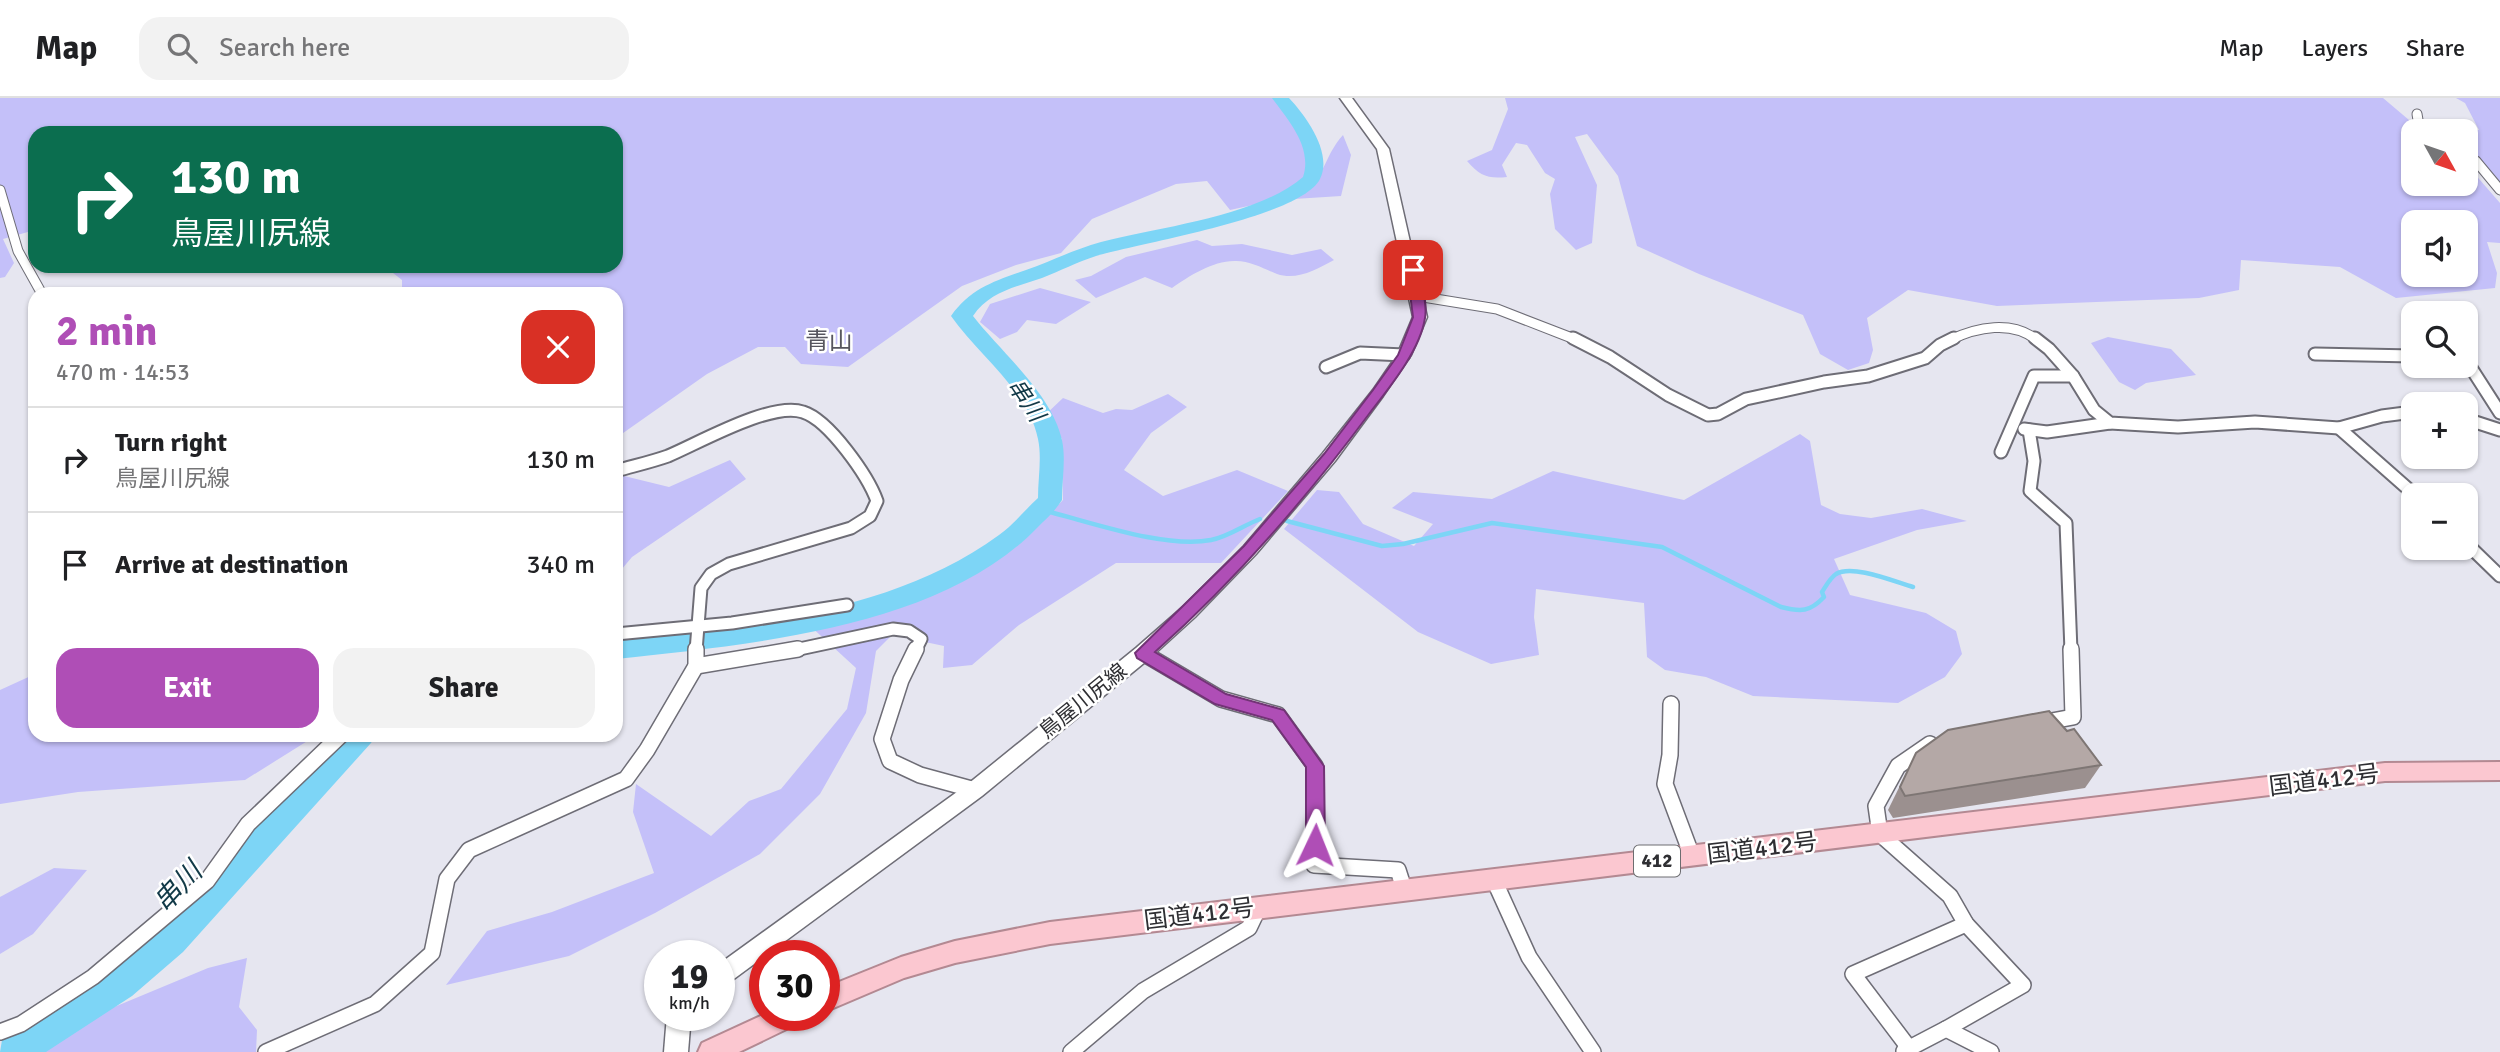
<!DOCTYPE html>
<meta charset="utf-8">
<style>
body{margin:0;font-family:Signika,"Noto Sans JP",sans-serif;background:#f2f2f2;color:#202124;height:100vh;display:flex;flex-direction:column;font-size:26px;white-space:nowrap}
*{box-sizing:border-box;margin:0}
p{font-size:23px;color:#757577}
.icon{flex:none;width:38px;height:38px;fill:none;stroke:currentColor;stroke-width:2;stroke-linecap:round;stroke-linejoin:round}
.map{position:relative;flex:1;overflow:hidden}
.details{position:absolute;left:28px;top:189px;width:595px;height:455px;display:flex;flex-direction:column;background:#fff;border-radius:21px;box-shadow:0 2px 5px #0004}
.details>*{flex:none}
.banner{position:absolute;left:28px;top:28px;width:595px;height:147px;border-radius:21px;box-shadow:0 2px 5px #0004;background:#0b6e4f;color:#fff;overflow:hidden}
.needle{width:46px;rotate:130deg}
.buttons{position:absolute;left:2401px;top:21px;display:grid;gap:14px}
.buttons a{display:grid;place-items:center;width:77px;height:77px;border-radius:14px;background:#fff;box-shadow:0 2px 5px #0004;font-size:35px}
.speed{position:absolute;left:644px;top:842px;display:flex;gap:14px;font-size:35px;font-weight:700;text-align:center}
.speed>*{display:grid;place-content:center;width:91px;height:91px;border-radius:50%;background:#fff;box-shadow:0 2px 5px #0004;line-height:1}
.speed small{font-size:18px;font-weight:400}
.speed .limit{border:10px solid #d22;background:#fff;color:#111}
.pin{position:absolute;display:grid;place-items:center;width:60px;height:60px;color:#fff;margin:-30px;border-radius:14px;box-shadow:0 4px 10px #0006}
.me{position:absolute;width:77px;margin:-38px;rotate:2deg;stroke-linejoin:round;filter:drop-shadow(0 0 5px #0008)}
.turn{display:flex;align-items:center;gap:24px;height:147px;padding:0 28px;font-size:32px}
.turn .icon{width:91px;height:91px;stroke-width:2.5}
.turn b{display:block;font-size:49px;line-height:60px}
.round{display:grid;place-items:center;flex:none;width:74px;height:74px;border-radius:21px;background:#f2f2f2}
.headline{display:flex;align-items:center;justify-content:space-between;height:119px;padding:0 28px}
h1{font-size:42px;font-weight:700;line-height:52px;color:#af4eb6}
.cta{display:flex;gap:14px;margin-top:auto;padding:14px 28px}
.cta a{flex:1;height:80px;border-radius:21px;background:#af4eb6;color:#fff;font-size:28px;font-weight:700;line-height:80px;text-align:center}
.cta a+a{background:#f2f2f2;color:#202124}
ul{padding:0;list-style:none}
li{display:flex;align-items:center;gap:21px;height:105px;padding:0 28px;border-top:2px solid #e0e0e0}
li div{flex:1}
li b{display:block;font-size:26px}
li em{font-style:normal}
header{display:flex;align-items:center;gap:42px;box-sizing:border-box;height:98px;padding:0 35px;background:#fff;border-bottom:2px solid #e0e0e0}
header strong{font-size:33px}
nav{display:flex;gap:38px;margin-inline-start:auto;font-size:24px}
.search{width:490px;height:63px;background:#f2f2f2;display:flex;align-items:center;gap:18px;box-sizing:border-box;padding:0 24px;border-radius:21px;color:#757577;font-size:26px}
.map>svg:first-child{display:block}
.green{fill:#c4c0f9;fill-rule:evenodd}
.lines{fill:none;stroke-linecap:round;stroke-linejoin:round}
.stream{stroke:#7dd5f6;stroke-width:4.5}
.river{fill:#7dd5f6;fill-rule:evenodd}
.minor-far2-casing{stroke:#6e6d76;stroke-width:11}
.minor-far1-casing{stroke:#6e6d76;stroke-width:15}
.minor-casing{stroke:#6e6d76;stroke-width:18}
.secondary-casing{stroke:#6e6d76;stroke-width:3}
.trunk-casing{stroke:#b38992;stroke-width:4}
.minor-far2{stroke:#fff;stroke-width:9}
.minor-far1{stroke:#fff;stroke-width:11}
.minor{stroke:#fff;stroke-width:15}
.secondary{fill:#fff;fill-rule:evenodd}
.trunk{fill:#fbc7d0;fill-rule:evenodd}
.wall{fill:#9b908f}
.building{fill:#b4a8a6;stroke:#7e7674;stroke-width:2}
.route{fill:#af4eb6;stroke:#723376;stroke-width:2}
.labels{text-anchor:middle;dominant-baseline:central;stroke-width:5;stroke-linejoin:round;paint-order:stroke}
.shield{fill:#fff;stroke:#6d6d70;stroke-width:2}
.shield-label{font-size:19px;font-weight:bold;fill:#2f2f33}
.street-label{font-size:21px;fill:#2f2f33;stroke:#fff}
.water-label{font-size:23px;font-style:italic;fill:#113947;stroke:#fff}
.quarter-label{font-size:24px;fill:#57565f;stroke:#fff}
.near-street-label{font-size:24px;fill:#2f2f33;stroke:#fff}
.near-water-label{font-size:28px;font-style:italic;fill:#113947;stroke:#fff}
</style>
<header>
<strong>Map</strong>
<div class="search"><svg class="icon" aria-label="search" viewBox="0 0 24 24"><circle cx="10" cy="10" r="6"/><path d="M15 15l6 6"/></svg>Search here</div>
<nav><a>Map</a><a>Layers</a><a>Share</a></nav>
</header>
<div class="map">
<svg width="2500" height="954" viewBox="0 0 2500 954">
<rect width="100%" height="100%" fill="#e6e6f0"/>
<g class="green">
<path d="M 0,0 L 1285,0 C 1299,12 1303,37 1319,46 L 1322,60 L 1292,92 L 1262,105 L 1230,112 L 1207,83 L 1176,86 L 1092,121 L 1061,155 L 1016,167 L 962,188 L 848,269 L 801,266 L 785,249 L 758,249 L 707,276 L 616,340 L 616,196 L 402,196 L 402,182 L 384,168 L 616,168 L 616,35 L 35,35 L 35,132 L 3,141 L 14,165 L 5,179 L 0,180 Z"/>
<path d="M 1505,0 L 2383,0 L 2422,33 L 2413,33 L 2413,86 L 2466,86 L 2466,66 L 2500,105 L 2500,145 L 2487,144 L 2497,175 L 2495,190 L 2396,200 L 2340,169 L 2241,162 L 2239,192 L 2199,200 L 1997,208 L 1908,192 L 1867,220 L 1873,252 L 1869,265 L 1848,272 L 1820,256 L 1803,217 L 1699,176 L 1637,148 L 1618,78 L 1587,36 L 1575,39 L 1597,87 L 1592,145 L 1576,152 L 1555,131 L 1550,96 L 1555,81 L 1545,75 L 1527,47 L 1516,45 L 1502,67 L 1507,79 C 1488,81 1480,78 1467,63 L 1492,52 L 1508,11 ZM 2413,124 L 2466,124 L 2466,177 L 2413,177 Z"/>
<path d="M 2456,0 L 2500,0 L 2500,88 L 2466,51 L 2466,33 L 2441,33 L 2437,30 L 2479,32 L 2465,5 Z"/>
<path d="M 1343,37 L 1351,57 L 1341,98 L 1294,101 C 1325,86 1322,60 1343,37 Z"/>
<path d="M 1197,142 L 1212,148 L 1242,146 L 1292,157 L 1321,151 L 1334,162 C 1317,171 1297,183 1277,176 C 1264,171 1251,163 1236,163 C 1214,162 1189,178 1172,190 L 1145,179 L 1096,200 L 1075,182 L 1091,178 L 1126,159 Z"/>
<path d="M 1040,190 L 1091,204 L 1056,226 L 1027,222 L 1017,234 L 1000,241 L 980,224 L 990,206 Z"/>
<path d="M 2108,239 L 2171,251 L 2196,277 L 2146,285 L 2135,292 L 2119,284 L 2091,245 Z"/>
<path d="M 1168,296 L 1187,309 L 1151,335 L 1124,372 L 1163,398 L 1237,372 L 1288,393 L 1221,465 L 1116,465 L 1019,527 L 972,567 L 943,570 L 944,548 L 892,537 L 876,553 L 866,615 L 820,696 L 760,756 L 655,815 L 569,858 L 446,887 L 487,833 L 552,814 L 654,775 L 633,714 L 636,686 L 711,738 L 749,703 L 781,691 L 847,611 L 856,570 L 808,526 L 932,496 L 1023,443 L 1063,402 L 1062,341 L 1044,318 L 1063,300 L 1103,315 L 1116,311 L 1132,312 Z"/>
<path d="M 1800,336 L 1810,343 L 1821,407 L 1840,416 L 1871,420 L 1922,411 L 1967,423 L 1917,432 L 1834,461 L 1850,497 L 1926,515 L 1956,533 L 1962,556 L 1945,579 L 1898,605 L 1753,598 L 1706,579 L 1665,572 L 1647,559 L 1644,505 L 1536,491 L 1534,519 L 1539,557 L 1491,566 L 1418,534 L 1284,431 L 1317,392 L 1339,394 L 1363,426 L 1414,448 L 1433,426 L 1392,410 L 1413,394 L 1492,401 L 1553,373 L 1684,402 Z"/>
<path d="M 730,362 L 746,381 L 632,459 L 616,478 L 616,376 L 669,389 Z"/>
<path d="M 35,576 L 35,637 L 317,637 L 245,682 L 78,694 L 0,706 L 0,592 Z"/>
<path d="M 54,770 L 87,772 L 33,836 L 0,856 L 0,799 Z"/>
<path d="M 247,860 L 239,909 L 257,932 L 256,954 L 6,954 L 208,870 Z"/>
</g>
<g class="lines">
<g class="stream">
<path d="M 1042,412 C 1088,423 1164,451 1211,442 C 1228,439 1244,427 1260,421"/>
<path d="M 1287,423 L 1382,448 L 1403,446 L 1492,425 L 1662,449 L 1781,509 C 1801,514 1810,514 1824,499 L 1822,494 C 1826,488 1830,480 1836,476 C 1853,466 1895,484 1913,489"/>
</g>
<g class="river">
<path d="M 1272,0 L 1289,0 C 1306,18 1333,55 1320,81 C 1301,119 1140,145 1096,158 C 1077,164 1060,173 1042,180 C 1016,189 989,194 973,218 C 1001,254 1052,296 1062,342 C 1066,361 1062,382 1062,402 C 1056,412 1046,421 1037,430 C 939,531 750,546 616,561 L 616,541 C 747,526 889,517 999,437 C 1013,427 1025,412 1038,400 C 1038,380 1042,360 1038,341 C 1028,292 978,257 951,218 C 971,190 995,183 1026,172 C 1052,163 1075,151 1101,144 C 1160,129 1258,118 1303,79 C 1313,49 1288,22 1272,0 Z"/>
<path d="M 343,637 L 376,637 L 371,645 L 183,854 L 132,898 L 46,954 L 0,954 L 2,942 L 108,876 L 159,832 Z"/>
</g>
<g class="minor-far2-casing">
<g id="minor-far2">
<path d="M 2417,16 L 2419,28 L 2428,33"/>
<path d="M 2466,57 L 2476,63 L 2500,92"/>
<path d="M 0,92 L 18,153 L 42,196"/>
<path d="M 1417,198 L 1497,211 L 1577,242"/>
<path d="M 1950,242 C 1977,229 2012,222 2037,242"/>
</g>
</g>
<g class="minor-far1-casing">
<g id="minor-far1">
<path d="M 1573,240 L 1610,259 L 1668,297 L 1708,317 L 1718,316 L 1746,301 L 1824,284 L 1868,278 L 1925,260 L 1940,247 L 1954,240"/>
<path d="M 2035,240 L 2049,251 L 2073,278 L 2094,312 L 2110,325 L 2178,329 L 2255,324 L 2339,330 L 2382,318 L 2413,314"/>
<path d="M 2315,256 L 2413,258"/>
<path d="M 2466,262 L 2500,315"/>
<path d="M 1326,269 L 1360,255 L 1404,257"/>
<path d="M 2466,321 L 2500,332"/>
<path d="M 2339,330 L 2415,397"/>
<path d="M 2024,331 L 2047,334 L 2110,325"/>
<path d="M 2029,332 L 2034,363 L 2030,393 L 2066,425 L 2071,553"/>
<path d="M 2001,354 L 2034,278 L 2073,278"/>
<path d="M 616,373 C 633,368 651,364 668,358 C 699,345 772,303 803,314 C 829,322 868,378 877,403 L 870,418 L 851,430 L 729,466 L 711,476 L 701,490 L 696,553"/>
<path d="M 2466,445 L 2500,478"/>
<path d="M 616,536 L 732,525 L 847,507"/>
<path d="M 790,553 L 893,531 L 909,533 L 921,541 L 915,553"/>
</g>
</g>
<g class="minor-casing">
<g id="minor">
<path d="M 916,551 L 901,582 L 882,641 L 890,663 L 920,677 L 975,692"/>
<path d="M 1143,555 L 1221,601 L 1278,617 L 1315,668 L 1314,767 L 1398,772 L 1405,794"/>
<path d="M 696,568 L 798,551"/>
<path d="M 1671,606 L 1670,657 L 1665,686 L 1692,758"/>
<path d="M 2041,625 L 2073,619 L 2071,551"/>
<path d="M 1930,646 L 1898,668 L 1876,708 L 1880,736 L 1950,798 L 1966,826 L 2023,887 L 1946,931"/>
<path d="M 1494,782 L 1529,859 L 1593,954"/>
<path d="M 0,934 L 21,926 L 93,879 L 207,783 L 248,726 L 341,637"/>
<path d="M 1909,950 L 1853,876 L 1966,826"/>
<path d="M 1904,953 L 1946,931 L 1991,954"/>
<path d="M 266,954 L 375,906 L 432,855 L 447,781 L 469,752 L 626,681 L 647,652 L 696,568 L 696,551"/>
<path d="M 1071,954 L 1143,893 L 1249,830 L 1259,809"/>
</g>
</g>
<g class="secondary-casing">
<g id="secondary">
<path d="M 1340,0 L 1352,0 L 1389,51 L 1427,219 L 1411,257 L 1383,298 L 1335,363 L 1256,456 L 1195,519 L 1150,560 L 982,698 L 727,886 L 719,889 L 719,866 L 968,686 L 1136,550 L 1183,509 L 1244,448 L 1323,355 L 1373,292 L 1397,257 L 1413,219 L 1377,51 Z"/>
<path d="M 667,917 L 691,917 L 688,954 L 664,954 Z"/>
</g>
</g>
<g class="trunk-casing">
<g id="trunk">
<path d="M 2500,664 L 2500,682 L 2385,683 L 1050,846 L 955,865 L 904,880 L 824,914 L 824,890 L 901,859 L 955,843 L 1050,824 L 2385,665 Z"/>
<path d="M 765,916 L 803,917 L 799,925 L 739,954 L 698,954 L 702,945 Z"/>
</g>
</g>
<use href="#minor-far2" class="minor-far2"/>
<use href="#minor-far1" class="minor-far1"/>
<use href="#minor" class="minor"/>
<use href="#secondary" class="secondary"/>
<use href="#trunk" class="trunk"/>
</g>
<path class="wall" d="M 1916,655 L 2101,667 L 2085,690 L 1893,720 L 1888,712 Z"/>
<path class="building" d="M 2049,613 L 2067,633 L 2074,631 L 2101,667 L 1905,698 L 1900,689 L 1916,655 L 1948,632 Z"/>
<path class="route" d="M 1413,169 L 1419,172 C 1421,186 1428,206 1425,220 C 1420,253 1389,290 1369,316 C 1305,402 1235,483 1155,554 L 1226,596 L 1284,612 L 1324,668 L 1325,747 L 1322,753 L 1315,755 L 1308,753 L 1306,747 L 1306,669 L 1272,622 L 1215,606 L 1137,560 L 1135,555 L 1244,448 L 1324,356 L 1373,292 L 1398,257 L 1413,219 L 1407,172 Z"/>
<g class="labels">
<rect class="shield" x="1634" y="747.5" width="46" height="31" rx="5"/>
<g class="shield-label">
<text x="1657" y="763">412</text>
</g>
<g class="street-label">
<text transform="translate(1083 603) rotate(-39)">鳥屋川尻線</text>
</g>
<g class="water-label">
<text transform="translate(1026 302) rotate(56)">串川</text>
</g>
<g class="quarter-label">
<text x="829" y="243">青山</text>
</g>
<g class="near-street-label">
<text transform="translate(2324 682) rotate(-7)">国道412号</text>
<text transform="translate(1762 750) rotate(-7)">国道412号</text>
<text transform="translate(1199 816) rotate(-7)">国道412号</text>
</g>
<g class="near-water-label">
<text transform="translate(178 789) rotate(-47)">串川</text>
</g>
</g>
</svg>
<div class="buttons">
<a><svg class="needle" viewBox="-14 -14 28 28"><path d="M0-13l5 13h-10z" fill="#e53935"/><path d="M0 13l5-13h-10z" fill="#757577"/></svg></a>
<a><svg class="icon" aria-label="sound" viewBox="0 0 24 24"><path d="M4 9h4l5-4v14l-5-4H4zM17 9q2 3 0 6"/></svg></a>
<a><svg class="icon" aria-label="search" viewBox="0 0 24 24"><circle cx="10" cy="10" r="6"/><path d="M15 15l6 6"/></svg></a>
<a>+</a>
<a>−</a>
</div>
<div class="speed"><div>19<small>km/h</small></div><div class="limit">30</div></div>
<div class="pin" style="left:1413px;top:172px;background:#d93025"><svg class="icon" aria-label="arrive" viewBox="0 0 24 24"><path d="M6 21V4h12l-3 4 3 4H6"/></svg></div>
<svg class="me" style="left:1315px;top:747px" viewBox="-20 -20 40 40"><path d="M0-17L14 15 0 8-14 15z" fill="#af4eb6" stroke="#fff" stroke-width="4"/></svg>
<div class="banner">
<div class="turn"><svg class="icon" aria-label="right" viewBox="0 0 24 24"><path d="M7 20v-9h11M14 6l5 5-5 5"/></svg><div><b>130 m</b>鳥屋川尻線</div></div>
</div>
<section class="details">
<div class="headline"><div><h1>2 min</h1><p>470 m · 14:53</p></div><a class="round" style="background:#d93025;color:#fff"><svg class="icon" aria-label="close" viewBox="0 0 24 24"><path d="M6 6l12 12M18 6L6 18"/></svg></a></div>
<ul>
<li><svg class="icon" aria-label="right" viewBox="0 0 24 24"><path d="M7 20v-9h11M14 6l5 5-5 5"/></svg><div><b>Turn right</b><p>鳥屋川尻線</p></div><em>130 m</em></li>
<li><svg class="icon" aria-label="arrive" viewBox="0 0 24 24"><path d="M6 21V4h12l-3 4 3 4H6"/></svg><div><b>Arrive at destination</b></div><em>340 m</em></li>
</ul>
<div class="cta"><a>Exit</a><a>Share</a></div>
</section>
</div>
